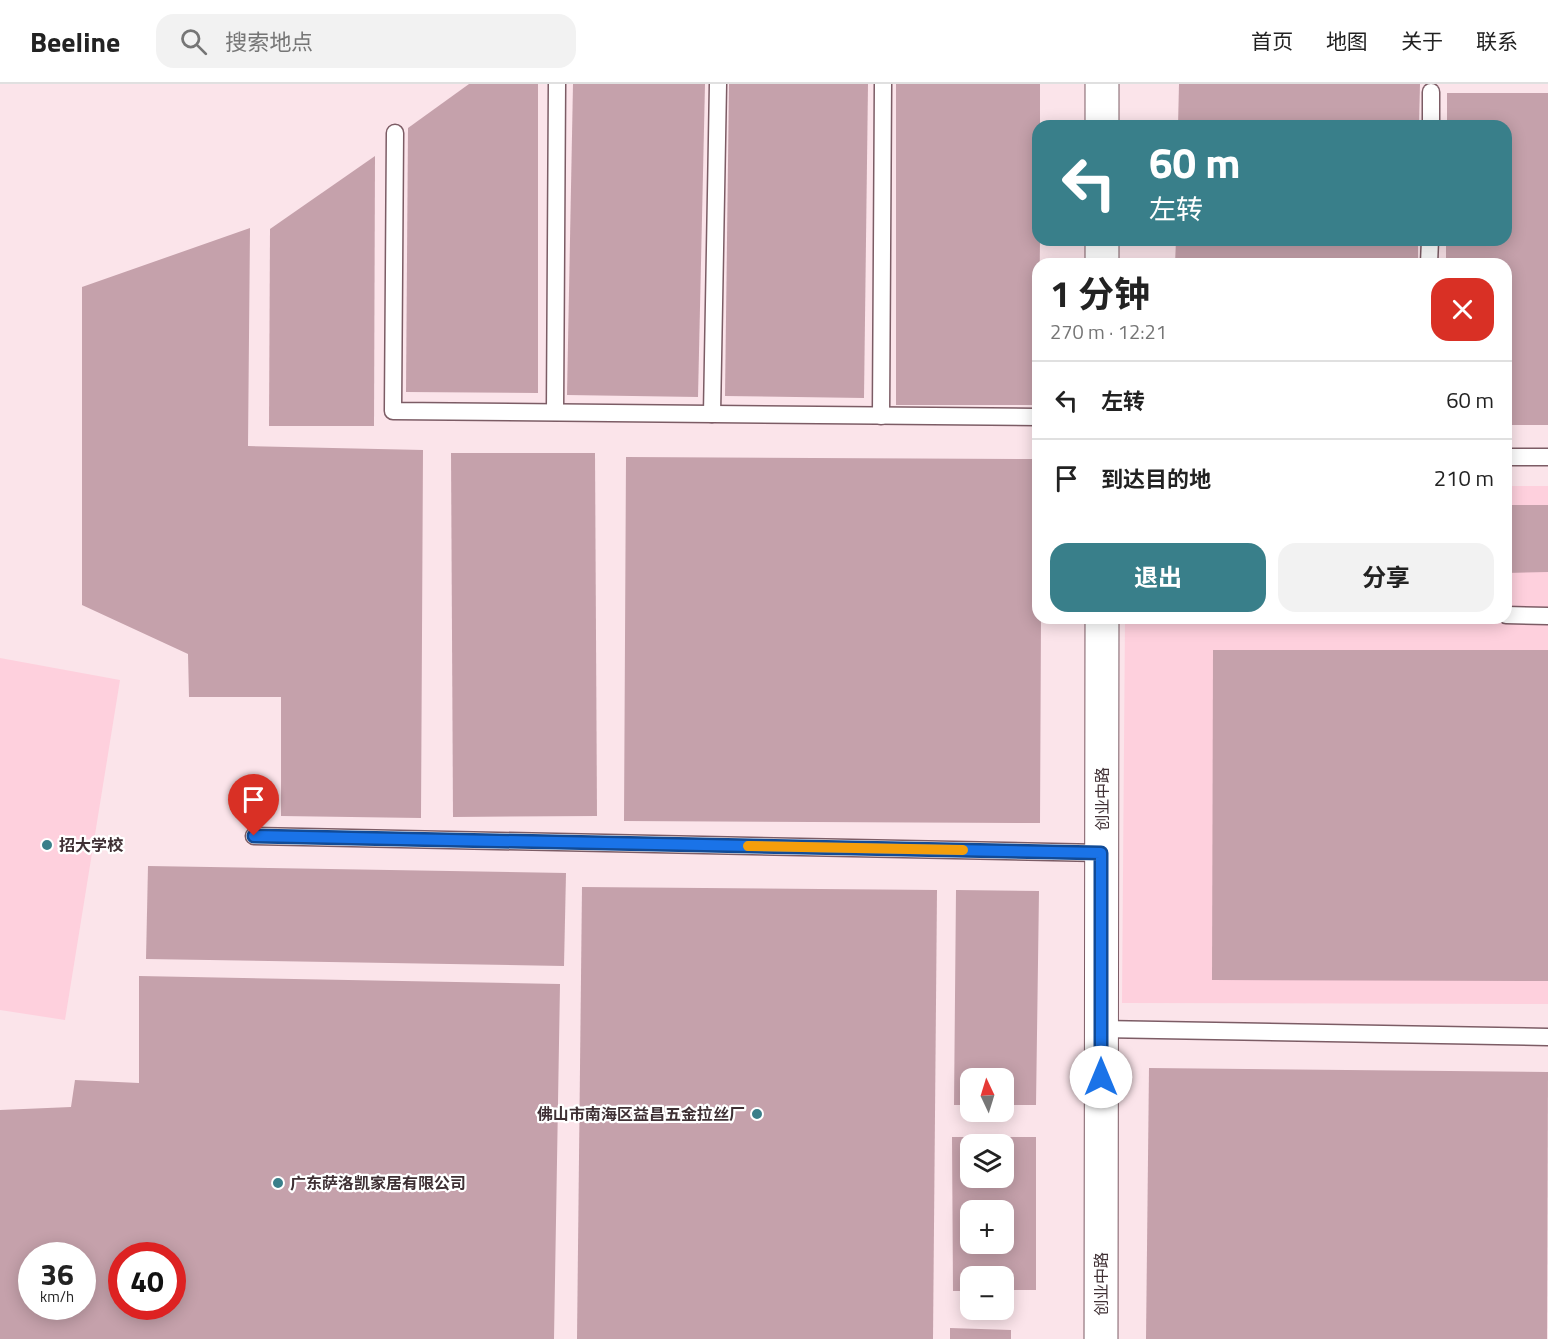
<!DOCTYPE html>
<html lang="zh">
<meta charset="utf-8">
<style>
body{margin:0;font-family:"Titillium Web","Noto Sans SC",sans-serif;background:#f2f2f2;color:#222;height:100vh;display:flex;flex-direction:column;font-size:22px;white-space:nowrap}
*{box-sizing:border-box;margin:0}
p{font-size:20px;color:#767676}
.icon{flex:none;width:33px;height:33px;fill:none;stroke:currentColor;stroke-width:2;stroke-linecap:round;stroke-linejoin:round}
.map{position:relative;flex:1;overflow:hidden}
.drawer{position:absolute;left:1032px;top:174px;width:480px;height:366px;display:flex;flex-direction:column;background:#fff;border-radius:18px;box-shadow:0 3px 15px #0003}
.drawer>*{flex:none}
.guide{position:absolute;left:1032px;top:36px;width:480px;height:126px;border-radius:18px;box-shadow:0 3px 15px #0003;background:#397f8a;color:#fff;overflow:hidden}
.needle{width:39px;rotate:356deg}
.buttons{position:absolute;left:960px;top:984px;display:grid;gap:12px}
.buttons a{display:grid;place-items:center;width:54px;height:54px;border-radius:12px;background:#fff;box-shadow:0 3px 15px #0003;font-size:30px}
.speed{position:absolute;left:18px;top:1158px;display:flex;gap:12px;font-size:30px;font-weight:700;text-align:center}
.speed>*{display:grid;place-content:center;width:78px;height:78px;border-radius:50%;background:#fff;box-shadow:0 3px 15px #0003;line-height:1}
.speed small{font-size:15px;font-weight:400}
.speed .limit{border:9px solid #d22;background:#fff;color:#111}
.pin{position:absolute;display:grid;place-items:center;width:51px;height:51px;color:#fff;margin:-62px -26px;border-radius:50% 50% 50% 0;rotate:-45deg;box-shadow:0 0 6px #0007}
.pin .icon{rotate:45deg}
.me{position:absolute;width:66px;margin:-33px;rotate:0deg;stroke-linejoin:round;filter:drop-shadow(0 0 4px #0008)}
.turn{display:flex;align-items:center;gap:21px;height:126px;padding:0 18px;font-size:27px}
.turn .icon{width:78px;height:78px;stroke-width:2.5}
.turn b{display:block;font-size:42px;line-height:51px}
.round{display:grid;place-items:center;flex:none;width:63px;height:63px;border-radius:18px;background:#f2f2f2}
.headline{display:flex;align-items:center;justify-content:space-between;height:102px;padding:0 18px}
h1{font-size:36px;font-weight:700;line-height:45px}
.cta{display:flex;gap:12px;margin-top:auto;padding:12px 18px}
.cta a{flex:1;height:69px;border-radius:18px;background:#397f8a;color:#fff;font-size:24px;font-weight:700;line-height:69px;text-align:center}
.cta a+a{background:#f2f2f2;color:#222}
ul{padding:0;list-style:none}
li{display:flex;align-items:center;gap:18px;height:78px;padding:0 18px;border-top:2px solid #e0e0e0}
li div{flex:1}
li b{display:block;font-size:22px}
li em{font-style:normal}
header{display:flex;align-items:center;gap:36px;box-sizing:border-box;height:84px;padding:0 30px;background:#fff;border-bottom:2px solid #e0e0e0}
header strong{font-size:28px}
nav{display:flex;gap:33px;margin-inline-start:auto;font-size:21px}
.search{width:420px;height:54px;background:#f2f2f2;display:flex;align-items:center;gap:15px;box-sizing:border-box;padding:0 21px;border-radius:18px;color:#767676;font-size:22px}
.map>svg:first-child{display:block}
.built{fill:#fed0dd}
.building{fill:#c5a1ab;fill-rule:evenodd}
.lines{fill:none;stroke-linecap:round;stroke-linejoin:round}
.lane-casing{stroke:#7c5c65;stroke-width:19}
.secondary-casing{stroke:#7c5c65;stroke-width:35}
.lane{stroke:#fff;stroke-width:16}
.secondary{stroke:#fff;stroke-width:33}
.route-casing{stroke:#114b97;stroke-width:15}
.route{stroke:#1a73e8;stroke-width:10}
.slow{stroke:#f59e0b;stroke-width:10}
.poi-dot{fill:#397f8a;stroke:#fff;stroke-width:2}
.labels{text-anchor:middle;dominant-baseline:central;stroke-width:4.5;stroke-linejoin:round;paint-order:stroke}
.street-label{font-size:16px;fill:#3f3034;stroke:#fff}
.poi-label{font-size:16px;font-weight:bold;fill:#3f3034;stroke:#fff;text-anchor:start}
</style>
<header>
<strong>Beeline</strong>
<div class="search"><svg class="icon" aria-label="search" viewBox="0 0 24 24"><circle cx="10" cy="10" r="6"/><path d="M15 15l6 6"/></svg>搜索地点</div>
<nav><a>首页</a><a>地图</a><a>关于</a><a>联系</a></nav>
</header>
<div class="map">
<svg width="1548" height="1255" viewBox="0 0 1548 1255">
<rect width="100%" height="100%" fill="#fbe4ea"/>
<g class="built">
<path d="M 1506,402 L 1548,402 L 1548,920 L 1122,919 L 1125,534 L 1506,534 Z"/>
<path d="M 0,574 L 120,596 L 65,936 L 0,926 Z"/>
</g>
<g class="building">
<path d="M 469,0 L 538,0 L 538,309 L 406,308 L 408,44 Z"/>
<path d="M 573,0 L 705,0 L 698,313 L 567,311 Z"/>
<path d="M 729,0 L 868,0 L 864,314 L 725,312 Z"/>
<path d="M 896,0 L 1040,0 L 1040,42 L 1038,42 L 1038,156 L 1040,156 L 1038,321 L 896,321 Z"/>
<path d="M 1179,0 L 1420,0 L 1419,42 L 1178,42 Z"/>
<path d="M 1447,9 L 1548,9 L 1548,341 L 1506,341 L 1506,180 L 1446,180 L 1446,156 L 1506,156 L 1506,42 L 1447,42 Z"/>
<path d="M 375,72 L 374,342 L 269,342 L 270,145 Z"/>
<path d="M 250,144 L 248,362 L 423,366 L 421,734 L 281,732 L 281,613 L 189,613 L 188,570 L 82,521 L 82,203 Z"/>
<path d="M 1176,156 L 1418,156 L 1418,180 L 1175,180 Z"/>
<path d="M 451,369 L 595,369 L 597,732 L 453,733 Z"/>
<path d="M 626,373 L 1038,375 L 1038,534 L 1041,534 L 1040,739 L 624,737 Z"/>
<path d="M 1506,421 L 1548,421 L 1548,488 L 1506,489 Z"/>
<path d="M 1213,566 L 1548,566 L 1548,897 L 1212,896 Z"/>
<path d="M 148,782 L 566,789 L 564,882 L 146,875 Z"/>
<path d="M 582,803 L 937,806 L 933,1255 L 577,1255 Z"/>
<path d="M 956,806 L 1039,807 L 1036,1021 L 1004,1021 L 1004,994 L 970,994 L 970,1021 L 954,1021 Z"/>
<path d="M 139,892 L 560,900 L 554,1255 L 0,1255 L 0,1026 L 71,1023 L 75,996 L 139,999 ZM 32,1172 L 82,1172 L 82,1222 L 32,1222 ZM 122,1172 L 172,1172 L 172,1222 L 122,1222 Z"/>
<path d="M 1149,984 L 1548,988 L 1547,1255 L 1146,1255 Z"/>
<path d="M 952,1053 L 1036,1053 L 1036,1206 L 1004,1206 L 1004,1192 L 970,1192 L 970,1207 L 953,1207 ZM 970,1060 L 1004,1060 L 1004,1094 L 970,1094 ZM 970,1126 L 1004,1126 L 1004,1160 L 970,1160 Z"/>
<path d="M 950,1244 L 1011,1246 L 1011,1255 L 950,1255 Z"/>
</g>
<g class="lines">
<g class="lane-casing">
<g id="lane">
<path d="M 1431,42 L 1431,8"/>
<path d="M 395,49 L 393,327 L 1038,333"/>
<path d="M 1429,180 L 1430,156"/>
<path d="M 555,328 L 557,0"/>
<path d="M 712,330 L 718,0"/>
<path d="M 881,332 L 883,0"/>
<path d="M 1506,373 L 1548,373"/>
<path d="M 1506,531 L 1548,532"/>
<path d="M 254,752 L 1101,769"/>
<path d="M 1101,945 L 1548,953"/>
</g>
</g>
<g class="secondary-casing">
<g id="secondary">
<path d="M 1102,42 L 1102,0"/>
<path d="M 1102,180 L 1102,156"/>
<path d="M 1101,1255 L 1102,534"/>
</g>
</g>
<use href="#lane" class="lane"/>
<use href="#secondary" class="secondary"/>
</g>
<g class="lines">
<g class="route-casing">
<path id="route" d="M 254,752 L 1101,769 L 1101,993"/>
</g>
<use href="#route" class="route"/>
<path class="slow" d="M 748,762 L 963,766"/>
</g>
<g class="poi-dot">
<circle cx="47" cy="761" r="6"/>
<circle cx="757" cy="1030" r="6"/>
<circle cx="278" cy="1099" r="6"/>
</g>
<g class="labels">
<g class="street-label">
<text transform="translate(1102 715) rotate(-90)">创业中路</text>
<text transform="translate(1101 1200) rotate(-90)">创业中路</text>
</g>
<g class="poi-label">
<text x="59" y="761">招大学校</text>
<text x="745" y="1030" text-anchor="end">佛山市南海区益昌五金拉丝厂</text>
<text x="290" y="1099">广东萨洛凯家居有限公司</text>
</g>
</g>
</svg>
<div class="buttons">
<a><svg class="needle" viewBox="-14 -14 28 28"><path d="M0-13l5 13h-10z" fill="#e53935"/><path d="M0 13l5-13h-10z" fill="#767676"/></svg></a>
<a><svg class="icon" aria-label="layers" viewBox="0 0 24 24"><path d="M12 4l9 5-9 5-9-5zM3 14l9 5 9-5"/></svg></a>
<a>+</a>
<a>−</a>
</div>
<div class="speed"><div>36<small>km/h</small></div><div class="limit">40</div></div>
<div class="pin" style="left:254px;top:752px;background:#d93025"><svg class="icon" aria-label="arrive" viewBox="0 0 24 24"><path d="M6 21V4h12l-3 4 3 4H6"/></svg></div>
<svg class="me" style="left:1101px;top:993px" viewBox="-20 -20 40 40"><circle r="19" fill="#fff"/><path d="M0-13L10 11 0 6-10 11z" fill="#1a73e8"/></svg>
<div class="guide">
<div class="turn"><svg class="icon" aria-label="left" viewBox="0 0 24 24"><path d="M17 20v-9H6M10 6l-5 5 5 5"/></svg><div><b>60 m</b>左转</div></div>
</div>
<section class="drawer">
<div class="headline"><div><h1>1 分钟</h1><p>270 m · 12:21</p></div><a class="round" style="background:#d93025;color:#fff"><svg class="icon" aria-label="close" viewBox="0 0 24 24"><path d="M6 6l12 12M18 6L6 18"/></svg></a></div>
<ul>
<li><svg class="icon" aria-label="left" viewBox="0 0 24 24"><path d="M17 20v-9H6M10 6l-5 5 5 5"/></svg><div><b>左转</b></div><em>60 m</em></li>
<li><svg class="icon" aria-label="arrive" viewBox="0 0 24 24"><path d="M6 21V4h12l-3 4 3 4H6"/></svg><div><b>到达目的地</b></div><em>210 m</em></li>
</ul>
<div class="cta"><a>退出</a><a>分享</a></div>
</section>
</div>
